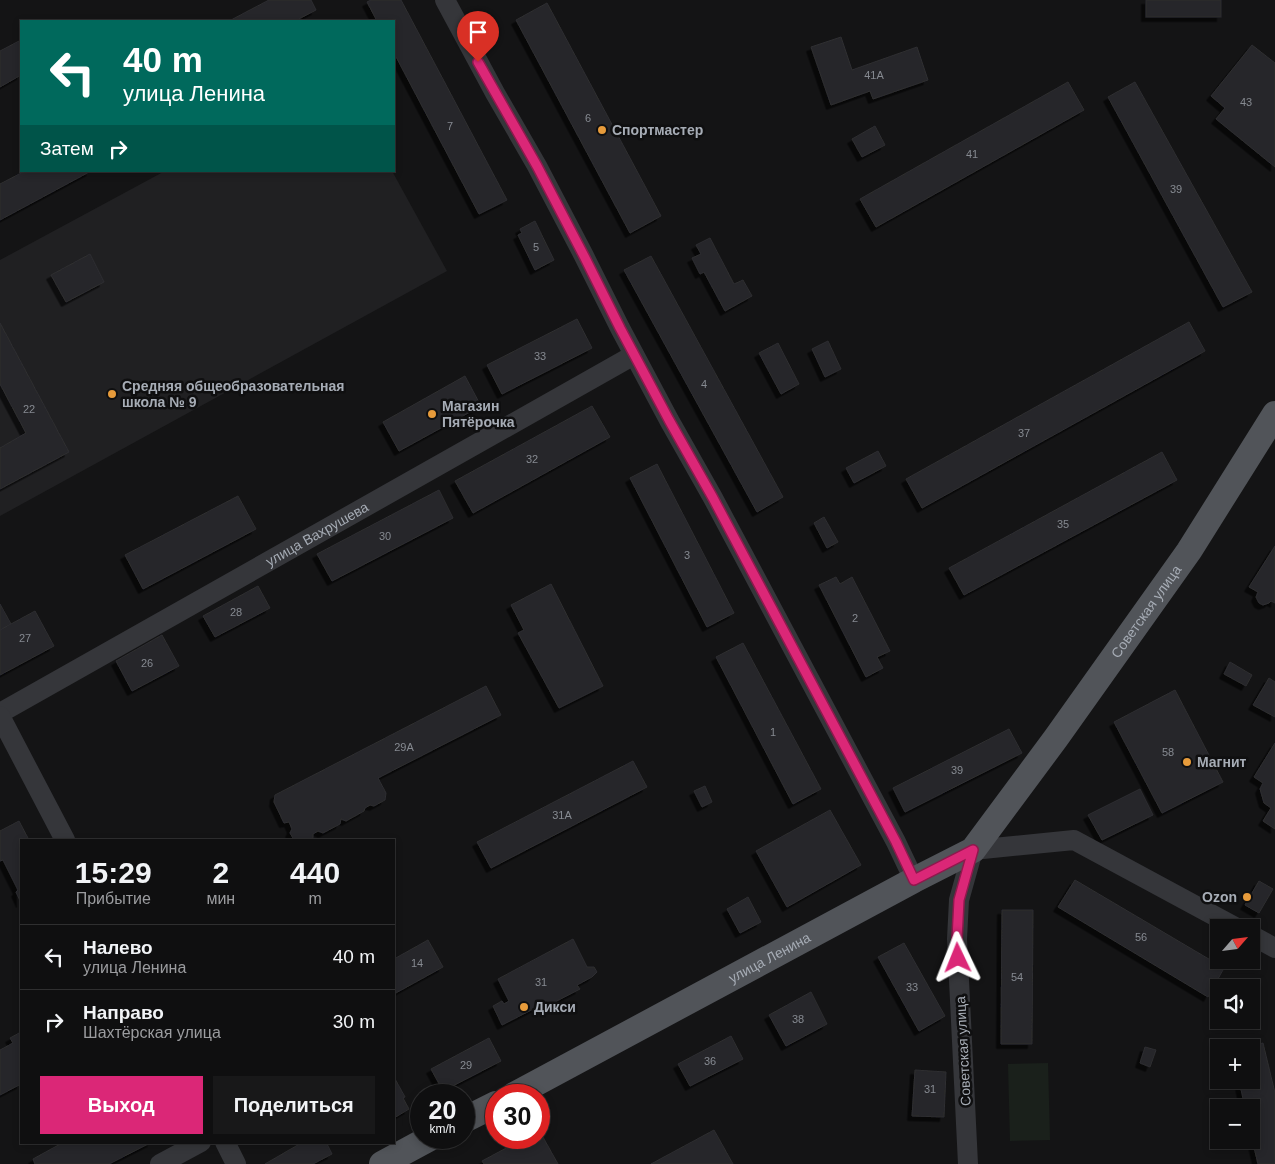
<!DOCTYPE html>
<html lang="ru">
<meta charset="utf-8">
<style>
body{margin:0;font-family:Helvetica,sans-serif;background:#181819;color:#f1f3f6;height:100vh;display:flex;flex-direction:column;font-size:19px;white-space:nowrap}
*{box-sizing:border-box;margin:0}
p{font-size:16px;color:#9b9c9f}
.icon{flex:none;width:28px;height:28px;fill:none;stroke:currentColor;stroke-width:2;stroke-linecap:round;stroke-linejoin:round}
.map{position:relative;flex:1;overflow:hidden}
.side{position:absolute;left:20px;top:839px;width:375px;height:305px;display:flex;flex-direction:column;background:#0f0f10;border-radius:0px;box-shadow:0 2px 8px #0003,0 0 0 1px #2f2f30}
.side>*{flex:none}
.guide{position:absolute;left:20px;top:20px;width:375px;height:152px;border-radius:0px;box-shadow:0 2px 8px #0003,0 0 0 1px #2f2f30;background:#00695c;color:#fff;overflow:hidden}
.needle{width:32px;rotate:62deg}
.controls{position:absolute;left:1210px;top:919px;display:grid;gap:10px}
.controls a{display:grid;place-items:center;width:50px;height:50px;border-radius:0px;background:#0f0f10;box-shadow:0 2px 8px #0003,0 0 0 1px #2f2f30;font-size:25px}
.speed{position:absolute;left:410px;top:1084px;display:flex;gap:10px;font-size:25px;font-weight:700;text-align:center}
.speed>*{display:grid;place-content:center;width:65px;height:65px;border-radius:50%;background:#0f0f10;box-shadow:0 2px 8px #0003,0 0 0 1px #2f2f30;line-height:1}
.speed small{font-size:12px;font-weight:400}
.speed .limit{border:8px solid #d22;background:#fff;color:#111}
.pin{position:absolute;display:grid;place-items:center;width:42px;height:42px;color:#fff;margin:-51px -21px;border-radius:50% 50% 50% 0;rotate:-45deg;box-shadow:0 0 5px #0007}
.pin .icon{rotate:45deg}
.me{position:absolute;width:55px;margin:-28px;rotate:358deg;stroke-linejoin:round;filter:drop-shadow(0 0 4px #0008)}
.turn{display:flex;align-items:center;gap:18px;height:105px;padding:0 20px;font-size:22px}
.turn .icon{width:65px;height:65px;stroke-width:2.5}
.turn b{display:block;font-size:35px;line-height:42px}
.then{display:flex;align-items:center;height:48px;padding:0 20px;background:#0003;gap:10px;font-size:19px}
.eta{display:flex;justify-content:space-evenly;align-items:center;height:85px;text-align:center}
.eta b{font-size:30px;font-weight:700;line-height:35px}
.primary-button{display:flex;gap:10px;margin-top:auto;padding:10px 20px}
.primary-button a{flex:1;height:58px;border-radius:0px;background:#db2777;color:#fff;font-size:20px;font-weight:700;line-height:58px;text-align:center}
.primary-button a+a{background:#181819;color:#f1f3f6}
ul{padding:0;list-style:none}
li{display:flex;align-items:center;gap:15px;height:65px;padding:0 20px;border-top:1px solid #2f2f30}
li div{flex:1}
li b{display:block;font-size:19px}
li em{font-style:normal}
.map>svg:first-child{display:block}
.built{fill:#202022}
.green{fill:#1a201b}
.building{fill:#272729;stroke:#2e2e31;filter:url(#shadow)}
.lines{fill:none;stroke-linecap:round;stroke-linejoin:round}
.minor{stroke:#35363a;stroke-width:20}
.major{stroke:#515459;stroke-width:26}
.route-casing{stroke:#8e194d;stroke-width:12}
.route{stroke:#db2777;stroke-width:9}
.poi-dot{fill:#e79b3b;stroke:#0f0f10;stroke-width:2}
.labels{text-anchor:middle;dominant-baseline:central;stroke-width:5;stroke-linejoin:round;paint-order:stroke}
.number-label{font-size:11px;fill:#868a91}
.poi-label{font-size:14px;font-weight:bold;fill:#a6acb5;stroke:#0f0f10;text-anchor:start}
.street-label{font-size:14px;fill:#a6acb5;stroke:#0f0f10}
</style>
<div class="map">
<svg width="1275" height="1164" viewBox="0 0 1275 1164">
<defs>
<filter id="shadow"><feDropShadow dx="-4.5" dy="4.5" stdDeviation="0" flood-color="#0009"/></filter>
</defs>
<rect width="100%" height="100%" fill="#141415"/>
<path class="built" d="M 165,171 L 392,171 L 447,271 L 0,516 L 0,260 Z"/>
<path class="green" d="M 1048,1063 L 1050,1140 L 1010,1141 L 1008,1064 Z"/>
<g class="building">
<path d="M 269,0 L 311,0 L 316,10 L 295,21 L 229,21 Z"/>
<path d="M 371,0 L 401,0 L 507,200 L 479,214 L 394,53 L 394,21 L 377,21 L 367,2 Z"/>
<rect x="1146" y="0" width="75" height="17"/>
<path d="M 547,3 L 661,216 L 630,233 L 516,20 Z"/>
<path d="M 841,37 L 852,70 L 917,47 L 928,80 L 873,99 L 870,91 L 831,105 L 811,47 Z"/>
<path d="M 21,40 L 21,75 L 0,87 L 0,51 Z"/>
<path d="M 1252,45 L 1275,63 L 1275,167 L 1216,119 L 1225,108 L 1211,96 Z"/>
<path d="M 1068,82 L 1084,110 L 876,227 L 860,199 Z"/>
<path d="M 1135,82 L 1252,292 L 1223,307 L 1108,97 Z"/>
<path d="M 875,126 L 885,145 L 862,157 L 852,139 Z"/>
<path d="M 25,171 L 91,171 L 0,220 L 0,184 Z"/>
<path d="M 535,221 L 554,260 L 535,270 L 518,235 L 522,233 L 520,229 Z"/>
<path d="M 710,238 L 734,284 L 743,280 L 752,296 L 725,311 L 704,272 L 700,274 L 692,258 L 701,254 L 696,245 Z"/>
<path d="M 90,254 L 104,282 L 66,302 L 51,275 Z"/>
<path d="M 651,256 L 783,497 L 757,512 L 624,270 Z"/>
<path d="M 577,319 L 592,348 L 502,394 L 487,365 Z"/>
<path d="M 1189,322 L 1205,351 L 922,508 L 906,479 Z"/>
<path d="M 0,323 L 69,452 L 0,489 L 0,448 L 26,433 L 0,384 Z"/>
<path d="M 828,341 L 841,369 L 825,377 L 812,349 Z"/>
<path d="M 778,343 L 799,384 L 781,394 L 759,353 Z"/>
<path d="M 465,376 L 481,406 L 399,451 L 383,422 Z"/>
<path d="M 592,406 L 610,437 L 473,513 L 455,481 Z"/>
<path d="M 878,451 L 886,466 L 854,483 L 846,468 Z"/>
<path d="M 1162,452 L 1177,480 L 964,595 L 949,568 Z"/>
<path d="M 657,464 L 734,613 L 707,627 L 630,478 Z"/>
<path d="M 439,490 L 453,518 L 332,581 L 317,554 Z"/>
<path d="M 238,496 L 256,529 L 143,589 L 125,555 Z"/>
<path d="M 824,517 L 838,542 L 827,548 L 814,523 Z"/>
<path d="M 1275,546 L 1275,603 L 1271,601 L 1269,603 L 1263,605 L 1259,603 L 1256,597 L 1258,592 L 1249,587 Z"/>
<path d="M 836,577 L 840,584 L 852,577 L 890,651 L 877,657 L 883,668 L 866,677 L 819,585 Z"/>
<path d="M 551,584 L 603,686 L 559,708 L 518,633 L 524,630 L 511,605 Z"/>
<path d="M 258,586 L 270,608 L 215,637 L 203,616 Z"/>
<path d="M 0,604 L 11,624 L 0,630 Z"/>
<path d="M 35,611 L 54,646 L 0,675 L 0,630 Z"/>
<path d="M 162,635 L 179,666 L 132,691 L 116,661 Z"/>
<path d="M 743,643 L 821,789 L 793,804 L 716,657 Z"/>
<path d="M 1230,662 L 1252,675 L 1246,686 L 1224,674 Z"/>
<path d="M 1269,678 L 1275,682 L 1275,717 L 1253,705 Z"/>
<path d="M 486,686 L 501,715 L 378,778 L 386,793 L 385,800 L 374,806 L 370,805 L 365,808 L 364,811 L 346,821 L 341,819 L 340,824 L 323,833 L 318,831 L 313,834 L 313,839 L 310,840 L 294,840 L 290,833 L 292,829 L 289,822 L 284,823 L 274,802 L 275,795 Z"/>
<path d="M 1175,690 L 1223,782 L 1162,813 L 1114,722 Z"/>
<path d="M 1009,729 L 1022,753 L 905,812 L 893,788 Z"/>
<path d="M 1275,743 L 1275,829 L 1263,821 L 1271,808 L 1264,803 L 1260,789 L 1263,783 L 1254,777 Z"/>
<path d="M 633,761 L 647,787 L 491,868 L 477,842 Z"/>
<path d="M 705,786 L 712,802 L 702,807 L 694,791 Z"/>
<path d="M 1140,789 L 1153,815 L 1102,840 L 1088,815 Z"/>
<path d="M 830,810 L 861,865 L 787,907 L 756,851 Z"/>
<path d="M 19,821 L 29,840 L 21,840 L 21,903 L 16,892 L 18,890 L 3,860 L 0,861 L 0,831 Z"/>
<path d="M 1075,880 L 1224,968 L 1208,997 L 1058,907 Z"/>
<path d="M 1259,881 L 1273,889 L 1259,913 L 1245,905 Z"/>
<path d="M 748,897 L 761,922 L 740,933 L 727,909 Z"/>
<path d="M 1002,910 L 1033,910 L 1032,1044 L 1001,1044 Z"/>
<path d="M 573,939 L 587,967 L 594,967 L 597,972 L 592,977 L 577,985 L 580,989 L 551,1004 L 549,1001 L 502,1025 L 493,1006 L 502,1001 L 504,1004 L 509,1001 L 498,979 Z"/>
<path d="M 428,940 L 443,967 L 394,994 L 394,959 Z"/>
<path d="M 904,943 L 945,1016 L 919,1031 L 878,957 Z"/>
<path d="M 811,992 L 827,1024 L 786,1046 L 769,1015 Z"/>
<path d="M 21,1032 L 21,1084 L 0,1095 L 0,1050 L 13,1043 L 10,1038 Z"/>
<path d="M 731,1036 L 743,1059 L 690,1086 L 678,1064 Z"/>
<path d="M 489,1038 L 501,1061 L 443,1091 L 431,1069 Z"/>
<path d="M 1263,1043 L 1275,1093 L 1275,1164 L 1258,1164 L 1251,1135 L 1251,1108 L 1245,1108 L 1239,1080 L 1251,1080 L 1251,1048 L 1244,1048 Z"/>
<path d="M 1145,1047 L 1156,1050 L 1150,1067 L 1140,1063 Z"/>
<path d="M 915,1070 L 946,1072 L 944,1117 L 912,1116 Z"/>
<path d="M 394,1077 L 405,1097 L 403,1098 L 409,1109 L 394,1118 Z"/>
<path d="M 539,1130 L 558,1164 L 484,1164 L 482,1161 L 525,1138 L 539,1138 Z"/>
<path d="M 714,1130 L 733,1164 L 651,1164 Z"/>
<path d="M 64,1142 L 152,1142 L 109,1164 L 35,1164 L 33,1159 Z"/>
<path d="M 303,1142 L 326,1142 L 332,1154 L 313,1164 L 265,1164 Z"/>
</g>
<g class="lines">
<g class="minor">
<path d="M 445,0 L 495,93 L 537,166 L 584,256 L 620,328 L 669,420 L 713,498 L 896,842 L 914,880"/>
<path id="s1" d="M 0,713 L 634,355"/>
<path d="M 0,716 L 65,840"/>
<path d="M 1251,935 L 1275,948"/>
<path d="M 225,1142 L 236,1164"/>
<path d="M 160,1164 L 201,1142"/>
<path d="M 968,1164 L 957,939 L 959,900 L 973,850 L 1074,840 L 1237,928"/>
</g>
<g class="major">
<path id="s2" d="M 514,1095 L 914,880 L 973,850 L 1056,738 L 1189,551 L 1275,414"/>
<path d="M 464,1120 L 496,1104"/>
<path d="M 382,1164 L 430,1138"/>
</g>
</g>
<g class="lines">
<g class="route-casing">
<path id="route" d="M 478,62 L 537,166 L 584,256 L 620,328 L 669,420 L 713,498 L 896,842 L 914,880 L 973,850 L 959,900 L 957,939 L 958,958"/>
</g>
<use href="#route" class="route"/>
</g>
<g class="poi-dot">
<circle cx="602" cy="130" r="5"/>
<circle cx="112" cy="394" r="5"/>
<circle cx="432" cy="414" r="5"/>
<circle cx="1187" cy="762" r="5"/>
<circle cx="1247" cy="897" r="5"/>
<circle cx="524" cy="1007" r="5"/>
</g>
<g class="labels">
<g class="number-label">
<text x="874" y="75">41А</text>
<text x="1246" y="102">43</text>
<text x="588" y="118">6</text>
<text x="450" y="126">7</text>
<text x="972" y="154">41</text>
<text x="1176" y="189">39</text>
<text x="536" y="247">5</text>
<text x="540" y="356">33</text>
<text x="704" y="384">4</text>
<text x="29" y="409">22</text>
<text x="1024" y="433">37</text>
<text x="532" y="459">32</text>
<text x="1063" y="524">35</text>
<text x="385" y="536">30</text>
<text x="687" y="555">3</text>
<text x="236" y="612">28</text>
<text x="855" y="618">2</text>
<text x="25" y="638">27</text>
<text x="147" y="663">26</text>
<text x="773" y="732">1</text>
<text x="404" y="747">29А</text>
<text x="1168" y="752">58</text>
<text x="957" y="770">39</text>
<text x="562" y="815">31А</text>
<text x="1141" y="937">56</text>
<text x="417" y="963">14</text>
<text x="1017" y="977">54</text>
<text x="541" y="982">31</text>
<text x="912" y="987">33</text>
<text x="798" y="1019">38</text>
<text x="710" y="1061">36</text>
<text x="466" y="1065">29</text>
<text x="930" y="1089">31</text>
</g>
<g class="poi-label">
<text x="612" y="130">Спортмастер</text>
<text x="122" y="386">Средняя общеобразовательная<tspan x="122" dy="16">школа № 9</tspan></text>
<text x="442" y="406">Магазин<tspan x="442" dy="16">Пятёрочка</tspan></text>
<text x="1197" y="762">Магнит</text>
<text x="1237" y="897" text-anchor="end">Ozon</text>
<text x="534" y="1007">Дикси</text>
</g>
<g class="street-label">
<text stroke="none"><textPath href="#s1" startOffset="364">улица Вахрушева</textPath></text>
<text stroke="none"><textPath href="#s2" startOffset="815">Советская улица</textPath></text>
<text stroke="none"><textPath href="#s2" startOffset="290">улица Ленина</textPath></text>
<text transform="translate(963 1051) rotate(-93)">Советская улица</text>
</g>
</g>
</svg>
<div class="controls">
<a><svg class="needle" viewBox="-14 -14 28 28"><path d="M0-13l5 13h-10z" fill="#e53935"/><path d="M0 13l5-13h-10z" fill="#9b9c9f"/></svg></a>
<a><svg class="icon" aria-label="sound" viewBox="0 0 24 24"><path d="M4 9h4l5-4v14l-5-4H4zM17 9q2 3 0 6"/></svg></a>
<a>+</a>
<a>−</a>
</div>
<div class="speed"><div>20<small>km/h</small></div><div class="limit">30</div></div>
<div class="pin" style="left:478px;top:62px;background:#d93025"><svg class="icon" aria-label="arrive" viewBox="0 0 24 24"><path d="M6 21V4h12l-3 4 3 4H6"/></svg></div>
<svg class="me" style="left:958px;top:958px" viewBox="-20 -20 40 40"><path d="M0-17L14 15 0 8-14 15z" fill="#db2777" stroke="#fff" stroke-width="4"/></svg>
<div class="guide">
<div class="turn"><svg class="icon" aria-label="left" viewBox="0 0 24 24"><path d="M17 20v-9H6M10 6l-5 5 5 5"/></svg><div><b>40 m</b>улица Ленина</div></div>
<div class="then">Затем<svg class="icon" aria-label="right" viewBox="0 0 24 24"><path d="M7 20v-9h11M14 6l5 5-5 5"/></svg></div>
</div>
<section class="side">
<div class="eta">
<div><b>15:29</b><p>Прибытие</p></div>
<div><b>2</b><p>мин</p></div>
<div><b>440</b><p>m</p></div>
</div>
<ul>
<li><svg class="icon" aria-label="left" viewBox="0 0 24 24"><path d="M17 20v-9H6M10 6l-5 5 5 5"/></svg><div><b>Налево</b><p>улица Ленина</p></div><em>40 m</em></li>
<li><svg class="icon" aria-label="right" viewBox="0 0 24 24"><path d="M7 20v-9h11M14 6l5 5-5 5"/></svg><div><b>Направо</b><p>Шахтёрская улица</p></div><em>30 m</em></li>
</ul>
<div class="primary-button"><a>Выход</a><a>Поделиться</a></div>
</section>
</div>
